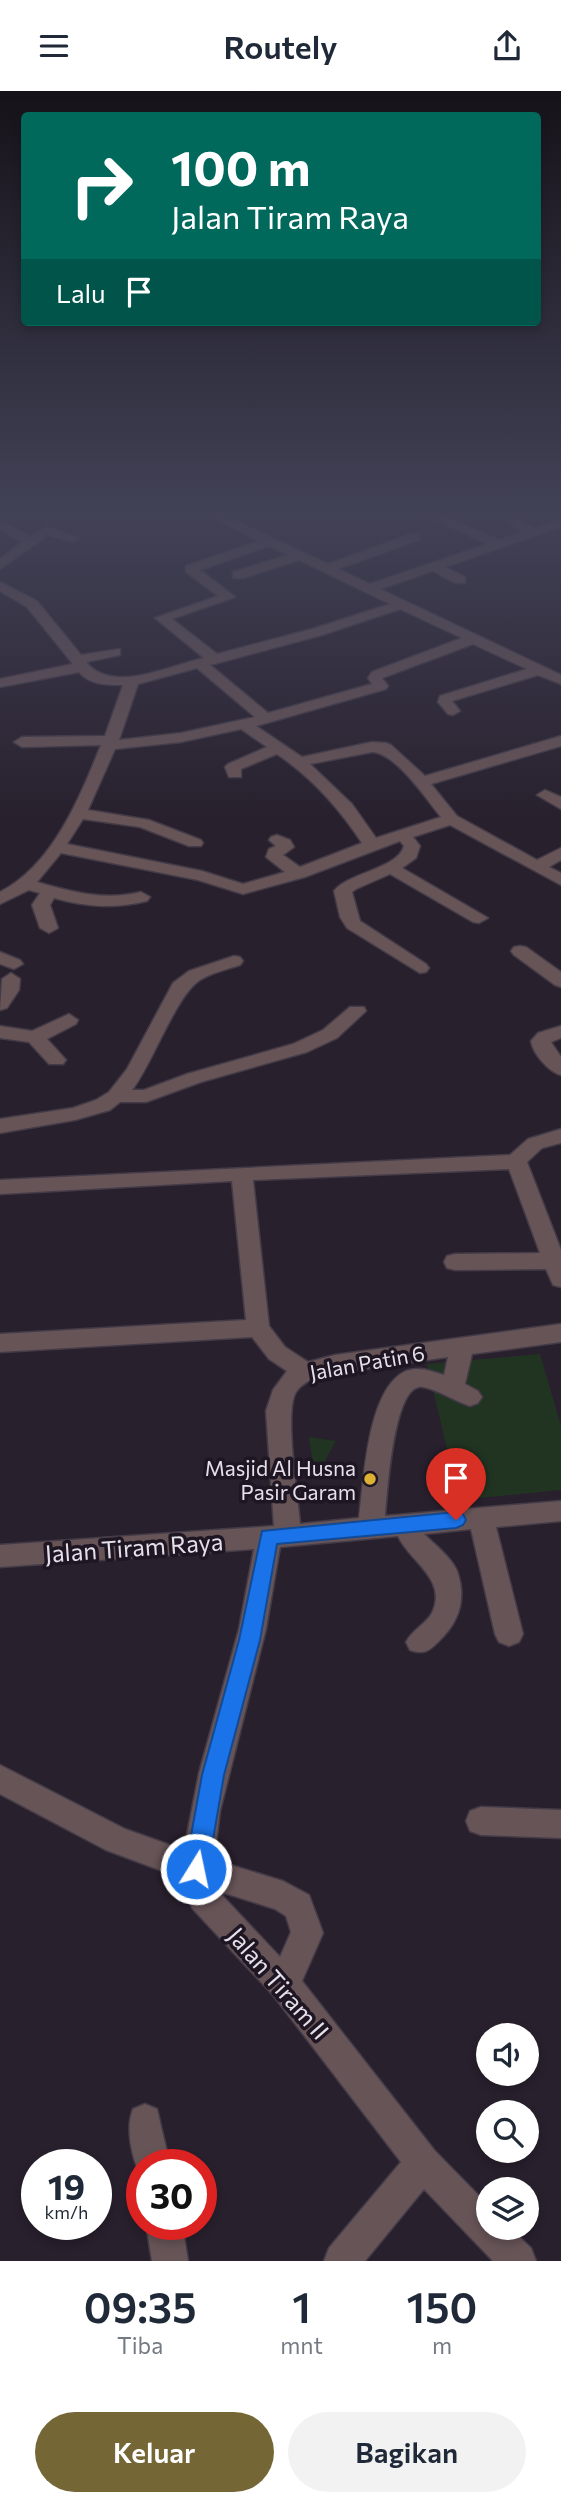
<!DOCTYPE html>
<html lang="id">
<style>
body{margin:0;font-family:Commissioner,sans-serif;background:#f2f2f3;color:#1f2937;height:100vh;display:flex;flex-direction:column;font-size:26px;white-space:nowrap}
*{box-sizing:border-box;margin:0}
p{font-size:23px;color:#747a83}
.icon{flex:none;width:38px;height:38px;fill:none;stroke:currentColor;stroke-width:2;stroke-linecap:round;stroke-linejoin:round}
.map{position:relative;height:2170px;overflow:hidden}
.side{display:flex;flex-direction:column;background:#fff;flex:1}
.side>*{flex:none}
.banner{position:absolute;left:21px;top:21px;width:520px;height:214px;border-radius:7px;box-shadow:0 4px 10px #0003;background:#00695c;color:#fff;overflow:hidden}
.fabs{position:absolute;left:476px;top:1932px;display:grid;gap:14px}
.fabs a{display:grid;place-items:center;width:63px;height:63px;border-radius:50%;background:#fff;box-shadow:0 4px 10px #0003;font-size:35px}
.speed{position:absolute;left:21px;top:2058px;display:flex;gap:14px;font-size:35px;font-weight:700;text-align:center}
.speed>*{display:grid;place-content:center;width:91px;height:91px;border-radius:50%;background:#fff;box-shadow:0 4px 10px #0003;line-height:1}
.speed small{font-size:18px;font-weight:400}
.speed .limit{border:10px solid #d22;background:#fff;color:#111}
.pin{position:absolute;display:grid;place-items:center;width:60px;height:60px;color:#fff;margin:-72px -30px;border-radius:50% 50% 50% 0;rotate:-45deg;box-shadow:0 0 7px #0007}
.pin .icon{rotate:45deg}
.me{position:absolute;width:77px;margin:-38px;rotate:10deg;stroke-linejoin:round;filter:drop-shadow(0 0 5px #0008)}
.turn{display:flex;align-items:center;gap:24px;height:147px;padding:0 35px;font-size:32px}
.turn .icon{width:91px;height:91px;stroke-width:2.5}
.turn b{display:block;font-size:49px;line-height:60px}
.then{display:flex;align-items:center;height:66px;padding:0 35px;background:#0003;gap:14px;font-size:26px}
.eta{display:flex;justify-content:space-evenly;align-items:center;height:119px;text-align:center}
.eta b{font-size:42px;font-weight:600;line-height:49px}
.primary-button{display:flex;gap:14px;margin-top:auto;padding:14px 35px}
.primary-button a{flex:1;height:80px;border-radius:42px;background:#746635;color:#fff;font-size:28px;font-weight:600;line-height:80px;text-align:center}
.primary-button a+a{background:#f2f2f3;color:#1f2937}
header{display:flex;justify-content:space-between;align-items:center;height:91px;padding:0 35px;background:#fff;font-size:32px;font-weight:600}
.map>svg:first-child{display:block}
.green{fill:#213422}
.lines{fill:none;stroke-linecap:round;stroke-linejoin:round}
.minor-casing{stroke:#433b47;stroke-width:3}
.minor{fill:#675457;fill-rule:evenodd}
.route{fill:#1a73e8;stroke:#114b97;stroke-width:2}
.poi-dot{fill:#ddb133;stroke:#1e1623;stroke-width:2.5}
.labels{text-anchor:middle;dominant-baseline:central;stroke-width:7;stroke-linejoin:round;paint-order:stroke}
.street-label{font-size:21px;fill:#e6e0e9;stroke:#1e1623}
.poi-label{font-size:21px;fill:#e6e0e9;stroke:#1e1623;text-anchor:end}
.near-street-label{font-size:24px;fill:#e6e0e9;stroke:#1e1623}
</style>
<header><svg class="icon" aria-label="menu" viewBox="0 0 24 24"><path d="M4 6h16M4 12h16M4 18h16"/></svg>Routely<svg class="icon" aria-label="share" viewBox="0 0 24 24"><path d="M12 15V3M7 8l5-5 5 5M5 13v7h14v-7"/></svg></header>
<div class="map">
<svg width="561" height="2170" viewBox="0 0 561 2170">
<rect width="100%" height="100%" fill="#28202d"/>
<g class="green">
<path d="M 540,1263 L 561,1335 L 561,1399 L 459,1409 L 427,1273 Z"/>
<path d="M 309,1346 L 336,1350 L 315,1387 Z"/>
</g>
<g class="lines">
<g class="minor-casing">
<g id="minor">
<path d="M 205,423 L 221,423 L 328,473 L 411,443 L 419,443 L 419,449 L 338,478 L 370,493 L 487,453 L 423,423 L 439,423 L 499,449 L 523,441 L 509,432 L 517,423 L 532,423 L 522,431 L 535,437 L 561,428 L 561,436 L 445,476 L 465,486 L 465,492 L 455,492 L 433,480 L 380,498 L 561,584 L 561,593 L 538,584 L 452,610 L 460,620 L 453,624 L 448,623 L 438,611 L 440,605 L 527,578 L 473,553 L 382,587 L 388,595 L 386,598 L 256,635 L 302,666 L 372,651 L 386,652 L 391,654 L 425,685 L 561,645 L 561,655 L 431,693 L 457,725 L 537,769 L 561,757 L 561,769 L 549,776 L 561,782 L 561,794 L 450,734 L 413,746 L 420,755 L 416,767 L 402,777 L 488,827 L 479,832 L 473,831 L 390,783 L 356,798 L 352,801 L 360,830 L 426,873 L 429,877 L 426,881 L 420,882 L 347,837 L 340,826 L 334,800 C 349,781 398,778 404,755 L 400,750 L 305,786 L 243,803 L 198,789 L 61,762 L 37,791 C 73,801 103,810 141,801 L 150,806 L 147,810 C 114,818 87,816 54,807 L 50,814 L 58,837 L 49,842 L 40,837 L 32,814 L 40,802 L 29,799 L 0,813 L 0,801 C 53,774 80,706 101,654 L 22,656 L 14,651 L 22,646 L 105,645 L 123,594 C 107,594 90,594 79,581 L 0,596 L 0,588 L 73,573 L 27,516 L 0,500 L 0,491 L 37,510 L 81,564 L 120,558 L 120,564 L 86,571 C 113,604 170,574 204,567 L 155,527 L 218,505 L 186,481 L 186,475 L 259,450 ZM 269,455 L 288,464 L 233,481 L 233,487 L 243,487 L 299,469 L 390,513 L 312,538 L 217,563 L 172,528 L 235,506 L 200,479 ZM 400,518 L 462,547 L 372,581 L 368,587 L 372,593 L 268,622 L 210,574 L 322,544 ZM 197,577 L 255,626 L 181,642 L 119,649 L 138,593 ZM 241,638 L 267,656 L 228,673 L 225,676 L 229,686 L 241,686 L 241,678 L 277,663 C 311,686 339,717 362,752 L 300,776 L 283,764 L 294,756 L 290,749 L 277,744 L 271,746 L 269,749 L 276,755 L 269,758 L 266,766 L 285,781 L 243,793 L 202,780 L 67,753 L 83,728 L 140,736 L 189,755 L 201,755 L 203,752 L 201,749 L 149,729 L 88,719 L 115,658 L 181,651 ZM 372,661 C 396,662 426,708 441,726 L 376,747 L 352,713 L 310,673 Z"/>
<path d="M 0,429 L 30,446 L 46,436 L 79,447 L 73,451 L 48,444 L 0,478 L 0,468 L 22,451 L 0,438 Z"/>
<path d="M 545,699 L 561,706 L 561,718 L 537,704 Z"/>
<path d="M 520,855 L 526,856 L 561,881 L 561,896 L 555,894 L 514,864 L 511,860 L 514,856 Z"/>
<path d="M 0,861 L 20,869 L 23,873 L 14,878 L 0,873 Z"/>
<path d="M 234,865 L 240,866 L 243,870 L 240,874 C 228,878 211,882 200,889 C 176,904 153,972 132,999 L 144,999 L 187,983 L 293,953 L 323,939 L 350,916 L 364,916 L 366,920 L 337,947 L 307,961 L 201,991 L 146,1011 L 120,1011 L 110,1019 L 75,1029 L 0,1042 L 0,1028 L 73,1017 L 96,1009 L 109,1001 L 127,978 L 173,892 L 189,880 Z"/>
<path d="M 11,882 L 20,888 L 19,899 L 7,917 L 0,919 L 2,888 Z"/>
<path d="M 69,923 L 78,929 L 76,933 L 47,948 L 66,969 L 63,973 L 49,973 L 29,951 L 0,947 L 0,935 L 32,940 Z"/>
<path d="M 561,935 L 561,947 L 551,951 L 561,966 L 561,984 C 549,981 533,963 531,950 L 538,942 Z"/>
<path d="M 561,1038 L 561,1052 L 542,1057 L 527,1071 L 561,1159 L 561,1196 L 553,1194 L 546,1178 L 455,1179 L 447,1177 L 444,1171 L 447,1165 L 455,1163 L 540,1162 L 509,1078 L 253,1089 L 269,1235 L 285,1256 L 308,1271 L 335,1264 L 561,1233 L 561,1251 L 472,1263 L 465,1293 L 478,1300 L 482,1306 L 478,1312 L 470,1315 C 459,1312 428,1294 419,1296 C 393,1300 387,1403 385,1425 L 561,1410 L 561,1430 L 496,1436 L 523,1543 L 519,1551 L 509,1555 L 499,1551 L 495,1543 L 471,1438 L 424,1443 C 435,1454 451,1466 457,1480 C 467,1508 459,1531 439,1550 C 429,1560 424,1564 410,1559 L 406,1551 C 412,1539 426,1533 432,1522 C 448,1488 410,1471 398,1445 L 280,1456 L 266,1538 L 220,1720 L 214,1769 L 283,1790 L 309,1804 L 323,1842 L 302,1890 L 435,2060 L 488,2114 L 488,2137 L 510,2137 L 531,2157 L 536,2170 L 493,2170 L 424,2098 L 365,2170 L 324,2170 L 329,2157 L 401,2071 L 273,1904 L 192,1817 L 184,1788 L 106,1759 L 0,1703 L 0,1674 L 125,1738 L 184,1759 L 199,1682 L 239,1538 L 254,1458 L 0,1476 L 0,1454 L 274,1435 L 266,1320 L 273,1299 L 287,1280 L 269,1268 L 252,1246 L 0,1261 L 0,1243 L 246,1229 L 232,1090 L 0,1103 L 0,1089 L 510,1064 L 528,1048 ZM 448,1266 L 444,1284 C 431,1280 419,1275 406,1280 C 367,1297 364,1390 359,1427 L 300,1433 C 298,1406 284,1321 296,1301 C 302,1292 313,1287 324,1284 ZM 218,1800 L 275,1818 L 286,1825 L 291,1841 L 280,1866 Z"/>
<path d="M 481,1716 L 561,1719 L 561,1747 L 481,1744 L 470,1740 L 466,1730 L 470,1720 Z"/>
<path d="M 145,2013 L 157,2018 L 170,2074 L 142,2074 L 142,2087 C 132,2069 125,2037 133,2018 Z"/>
<path d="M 146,2133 L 182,2133 L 188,2170 L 152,2170 Z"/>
</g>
</g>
<use href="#minor" class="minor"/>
</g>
<linearGradient id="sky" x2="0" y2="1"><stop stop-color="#161219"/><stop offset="0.58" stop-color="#424257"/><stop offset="1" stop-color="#424257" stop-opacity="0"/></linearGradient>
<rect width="561" height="727" fill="url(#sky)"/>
<path class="route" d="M 456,1421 L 463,1423 L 466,1429 L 463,1434 L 456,1437 L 277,1453 L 260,1549 L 224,1684 L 208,1778 L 204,1786 L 196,1789 L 188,1786 L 185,1778 L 202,1684 L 239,1549 L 262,1440 Z"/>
<circle class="poi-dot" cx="370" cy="1388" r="7"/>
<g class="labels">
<g class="street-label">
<text transform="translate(367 1271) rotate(-10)">Jalan Patin 6</text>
</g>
<g class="poi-label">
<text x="356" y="1376">Masjid Al Husna<tspan x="356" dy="24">Pasir Garam</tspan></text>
</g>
<g class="near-street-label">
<text transform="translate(134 1456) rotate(-4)">Jalan Tiram Raya</text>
<text transform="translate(279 1892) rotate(49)">Jalan Tiram II</text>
</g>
</g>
</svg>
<div class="fabs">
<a><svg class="icon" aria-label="sound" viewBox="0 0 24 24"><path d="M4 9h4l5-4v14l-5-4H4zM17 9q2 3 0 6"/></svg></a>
<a><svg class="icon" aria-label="search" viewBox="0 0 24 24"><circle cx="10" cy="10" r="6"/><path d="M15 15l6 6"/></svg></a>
<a><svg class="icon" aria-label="layers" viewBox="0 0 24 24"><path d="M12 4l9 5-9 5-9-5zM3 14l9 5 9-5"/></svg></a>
</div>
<div class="speed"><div>19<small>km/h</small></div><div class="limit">30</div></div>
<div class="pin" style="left:456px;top:1429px;background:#d93025"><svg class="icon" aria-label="arrive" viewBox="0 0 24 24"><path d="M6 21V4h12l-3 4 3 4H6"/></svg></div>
<svg class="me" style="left:196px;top:1778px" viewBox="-20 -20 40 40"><circle r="17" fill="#1a73e8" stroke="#fff" stroke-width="3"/><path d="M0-11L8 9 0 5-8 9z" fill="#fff"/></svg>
<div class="banner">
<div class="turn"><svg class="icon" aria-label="right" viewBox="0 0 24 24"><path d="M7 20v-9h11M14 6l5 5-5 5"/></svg><div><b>100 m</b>Jalan Tiram Raya</div></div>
<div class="then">Lalu<svg class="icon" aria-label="arrive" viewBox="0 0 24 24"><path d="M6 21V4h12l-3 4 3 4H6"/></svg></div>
</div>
</div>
<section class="side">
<div class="eta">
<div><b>09:35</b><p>Tiba</p></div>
<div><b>1</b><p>mnt</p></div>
<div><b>150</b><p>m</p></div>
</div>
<div class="primary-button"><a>Keluar</a><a>Bagikan</a></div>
</section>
